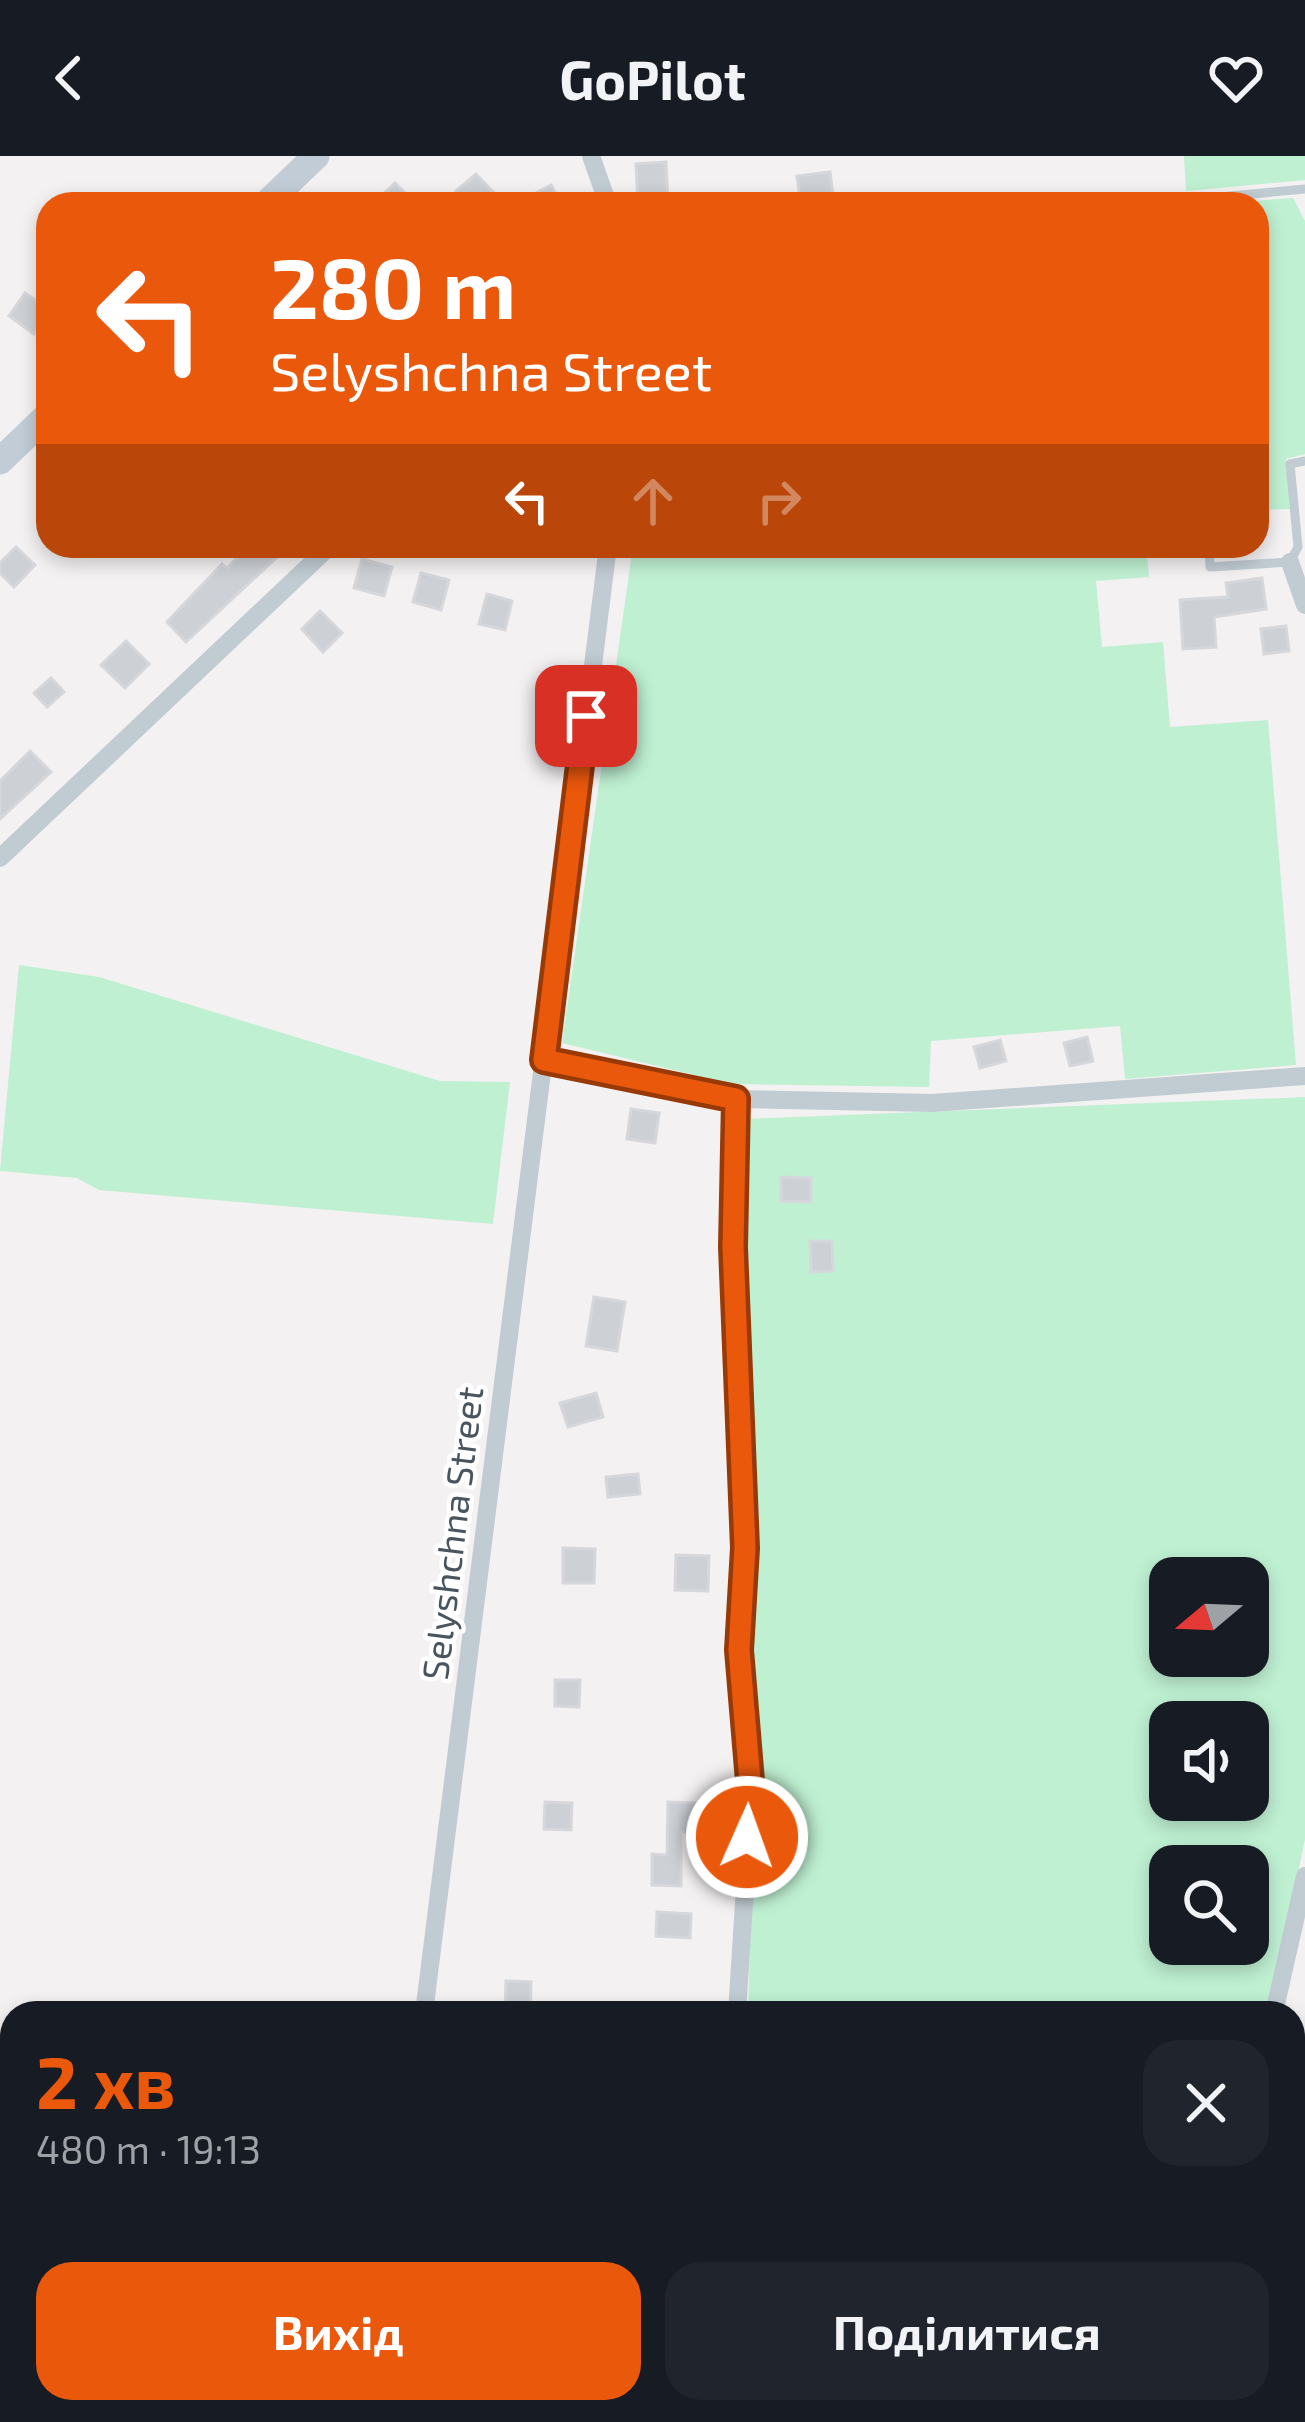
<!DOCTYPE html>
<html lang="uk">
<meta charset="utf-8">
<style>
body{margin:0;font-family:"Exo 2",sans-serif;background:#20242c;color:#f1f3f6;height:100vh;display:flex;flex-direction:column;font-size:45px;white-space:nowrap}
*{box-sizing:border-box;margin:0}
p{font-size:39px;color:#9ea1a6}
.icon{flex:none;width:66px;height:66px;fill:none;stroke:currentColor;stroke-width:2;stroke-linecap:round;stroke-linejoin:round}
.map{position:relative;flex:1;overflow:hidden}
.sheet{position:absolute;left:0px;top:1845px;width:1305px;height:423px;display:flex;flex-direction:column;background:#171b24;border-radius:36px 36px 0 0;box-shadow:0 6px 18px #0003}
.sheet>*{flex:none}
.top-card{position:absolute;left:36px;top:36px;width:1233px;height:366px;border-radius:36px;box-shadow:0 6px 18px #0003;background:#ea580c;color:#fff;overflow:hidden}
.needle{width:78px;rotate:251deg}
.tools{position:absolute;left:1149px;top:1401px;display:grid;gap:24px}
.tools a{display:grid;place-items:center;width:120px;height:120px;border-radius:24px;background:#171b24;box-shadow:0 6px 18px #0003;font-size:60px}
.pin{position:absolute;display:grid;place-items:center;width:102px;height:102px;color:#fff;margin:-51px;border-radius:24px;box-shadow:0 6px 18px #0006}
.me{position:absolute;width:132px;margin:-66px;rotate:2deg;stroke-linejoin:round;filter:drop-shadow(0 0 9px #0008)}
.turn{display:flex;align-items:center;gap:42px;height:252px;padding:0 36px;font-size:54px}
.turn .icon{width:156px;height:156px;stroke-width:2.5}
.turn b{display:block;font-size:84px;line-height:102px}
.lanes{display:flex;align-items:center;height:114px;padding:0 36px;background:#0003;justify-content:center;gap:60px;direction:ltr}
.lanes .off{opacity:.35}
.round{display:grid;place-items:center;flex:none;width:126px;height:126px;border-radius:36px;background:#20242c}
.overview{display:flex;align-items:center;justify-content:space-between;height:204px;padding:0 36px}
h1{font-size:72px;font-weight:700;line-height:90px;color:#ea580c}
.primary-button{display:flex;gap:24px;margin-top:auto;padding:24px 36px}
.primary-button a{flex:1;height:138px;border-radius:36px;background:#ea580c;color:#fff;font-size:48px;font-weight:700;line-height:138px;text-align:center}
.primary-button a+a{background:#20242c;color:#f1f3f6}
header{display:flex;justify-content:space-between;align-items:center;height:156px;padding:0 36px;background:#171b24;font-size:54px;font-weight:700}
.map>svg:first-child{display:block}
.green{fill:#bff0d2;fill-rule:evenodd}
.building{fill:#cdd0d5;stroke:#d5d7dc;stroke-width:3}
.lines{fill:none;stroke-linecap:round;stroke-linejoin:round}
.lane{stroke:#c1cbd2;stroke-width:9}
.street{stroke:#c1cbd2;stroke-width:18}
.secondary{stroke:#c1ccd7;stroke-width:27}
.route-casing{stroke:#983908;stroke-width:30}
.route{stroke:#ea580c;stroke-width:21}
.labels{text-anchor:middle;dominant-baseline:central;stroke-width:9;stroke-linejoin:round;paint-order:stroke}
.street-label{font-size:36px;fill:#48545e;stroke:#fff}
</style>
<header><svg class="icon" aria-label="back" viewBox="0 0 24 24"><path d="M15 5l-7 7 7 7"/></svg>GoPilot<svg class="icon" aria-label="heart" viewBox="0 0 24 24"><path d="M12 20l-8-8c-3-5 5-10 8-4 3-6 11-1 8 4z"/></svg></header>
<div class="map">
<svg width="1305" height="2266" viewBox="0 0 1305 2266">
<rect width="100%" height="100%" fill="#f3f1f1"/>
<g class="green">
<path d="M 1184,0 L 1305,0 L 1305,24 L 1186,35 Z"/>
<path d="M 1293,42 L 1305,65 L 1305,298 L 1286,303 L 1290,353 L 1257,354 L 1257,48 L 1222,47 Z"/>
<path d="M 633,390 L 1146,390 L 1149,421 L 1096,425 L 1102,491 L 1163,486 L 1170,571 L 1268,564 L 1296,909 L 1125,923 L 1120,870 L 931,885 L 929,931 L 732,928 L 562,887 Z"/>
<path d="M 19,809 L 99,821 L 440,925 L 510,926 L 493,1068 L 99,1034 L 77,1022 L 0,1015 Z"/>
<path d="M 1305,941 L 1305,1683 L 1269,1857 L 748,1857 L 754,1641 L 745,963 ZM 1170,1422 L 1248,1422 L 1248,1500 L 1170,1500 ZM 1170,1566 L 1248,1566 L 1248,1644 L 1170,1644 ZM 1170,1710 L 1248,1710 L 1248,1788 L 1170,1788 Z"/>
<path d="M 739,2256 L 1194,2256 L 1192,2266 L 739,2266 Z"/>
</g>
<g class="building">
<path d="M 666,6 L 668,48 L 638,48 L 636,8 Z"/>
<path d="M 830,16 L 834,48 L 801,48 L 797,20 Z"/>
<path d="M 476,18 L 493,36 L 480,48 L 467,48 L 456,35 Z"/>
<path d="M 395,27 L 416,48 L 373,48 Z"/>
<path d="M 551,29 L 561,48 L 515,48 Z"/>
<path d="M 25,137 L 48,153 L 34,178 L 9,160 Z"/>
<path d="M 249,390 L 289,390 L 186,486 L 167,466 L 222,408 L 227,412 Z"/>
<path d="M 16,391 L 35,409 L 14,431 L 0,417 L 0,407 Z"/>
<path d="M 362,403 L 392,411 L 384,440 L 354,432 Z"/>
<path d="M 421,417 L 449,424 L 441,454 L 413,446 Z"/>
<path d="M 1262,422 L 1266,453 L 1214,461 L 1216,491 L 1183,493 L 1180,444 L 1228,441 L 1226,427 Z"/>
<path d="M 487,438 L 512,445 L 505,474 L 479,468 Z"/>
<path d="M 320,455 L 342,477 L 323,496 L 302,473 Z"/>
<path d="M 1286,470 L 1289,495 L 1264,498 L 1261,473 Z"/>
<path d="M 126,485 L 149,508 L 125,532 L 101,509 Z"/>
<path d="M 51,522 L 64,536 L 47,551 L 34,537 Z"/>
<path d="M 30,595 L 51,616 L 0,663 L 0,625 Z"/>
<path d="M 1087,881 L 1093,905 L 1070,910 L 1064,887 Z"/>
<path d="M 1000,884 L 1006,905 L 980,912 L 974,891 Z"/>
<path d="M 631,953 L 659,957 L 655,987 L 627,983 Z"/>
<path d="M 781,1021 L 811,1022 L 811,1046 L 781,1045 Z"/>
<path d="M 810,1085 L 832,1085 L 833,1115 L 811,1116 Z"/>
<path d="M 594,1141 L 625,1146 L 617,1195 L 586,1190 Z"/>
<path d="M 596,1237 L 603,1261 L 568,1271 L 560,1247 Z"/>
<path d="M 638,1318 L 640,1338 L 608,1341 L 606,1321 Z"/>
<path d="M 563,1392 L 595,1393 L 594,1427 L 563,1427 Z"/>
<path d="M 676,1399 L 709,1400 L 708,1435 L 675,1434 Z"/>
<path d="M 555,1524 L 580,1524 L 579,1551 L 555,1550 Z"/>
<path d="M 545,1646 L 572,1647 L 571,1674 L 544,1673 Z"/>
<path d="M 668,1646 L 696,1647 L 695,1676 L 681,1676 L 681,1730 L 652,1729 L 652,1698 L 667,1699 Z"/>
<path d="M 657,1756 L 691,1758 L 690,1782 L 656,1780 Z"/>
<path d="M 506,1825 L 531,1826 L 530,1857 L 505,1856 Z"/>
</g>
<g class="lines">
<g class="lane">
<path d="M 1147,48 L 1305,33"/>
<path d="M 1209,390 L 1210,411 L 1290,406 L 1298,391 L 1290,308 L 1305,305"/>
</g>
<g class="street">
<path d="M 591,0 L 608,48"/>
<path d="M 1290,406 L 1305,449"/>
<path d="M 0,702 L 330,390"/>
<path d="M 543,905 L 736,943 L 932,947 L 1305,920"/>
<path d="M 736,943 L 733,1091 L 745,1392 L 739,1494 L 751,1637 L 737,1857"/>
<path d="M 424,1857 L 608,390"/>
<path d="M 1274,1857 L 1305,1720"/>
<path d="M 1293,1957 L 1305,1957"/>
<path d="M 375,2266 L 376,2256"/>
<path d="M 736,2266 L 736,2256"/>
<path d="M 1198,2266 L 1200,2256"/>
</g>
<g class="secondary">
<path d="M 266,48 L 316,0"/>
<path d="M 0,305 L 48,259"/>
</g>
</g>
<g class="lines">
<g class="route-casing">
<path id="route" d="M 586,560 L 544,904 L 736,943 L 733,1091 L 745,1392 L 739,1494 L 751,1637 L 747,1681"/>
</g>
<use href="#route" class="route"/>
</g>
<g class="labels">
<g class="street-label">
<text transform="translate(451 1377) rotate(-83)">Selyshchna Street</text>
</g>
</g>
</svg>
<div class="tools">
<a><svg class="needle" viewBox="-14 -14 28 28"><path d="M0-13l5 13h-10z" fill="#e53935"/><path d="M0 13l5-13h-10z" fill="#9ea1a6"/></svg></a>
<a><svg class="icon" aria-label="sound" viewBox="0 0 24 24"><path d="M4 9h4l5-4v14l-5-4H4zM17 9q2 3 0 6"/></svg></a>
<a><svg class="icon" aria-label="search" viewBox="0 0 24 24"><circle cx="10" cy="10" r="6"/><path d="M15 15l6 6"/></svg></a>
</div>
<div class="pin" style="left:586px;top:560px;background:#d93025"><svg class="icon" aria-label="arrive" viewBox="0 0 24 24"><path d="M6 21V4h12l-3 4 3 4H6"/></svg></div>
<svg class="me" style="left:747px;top:1681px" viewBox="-20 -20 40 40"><circle r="17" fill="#ea580c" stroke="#fff" stroke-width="3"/><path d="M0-11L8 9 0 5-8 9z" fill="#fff"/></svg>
<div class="top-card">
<div class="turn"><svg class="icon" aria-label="left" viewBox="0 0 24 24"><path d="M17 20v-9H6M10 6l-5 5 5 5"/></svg><div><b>280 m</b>Selyshchna Street</div></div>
<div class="lanes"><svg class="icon" aria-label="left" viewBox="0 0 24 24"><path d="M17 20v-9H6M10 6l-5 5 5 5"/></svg><svg class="icon off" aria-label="ahead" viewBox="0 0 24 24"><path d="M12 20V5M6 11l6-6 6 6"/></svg><svg class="icon off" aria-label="right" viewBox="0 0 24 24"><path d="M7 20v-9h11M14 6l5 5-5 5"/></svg></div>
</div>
<section class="sheet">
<div class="overview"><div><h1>2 хв</h1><p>480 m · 19:13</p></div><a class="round"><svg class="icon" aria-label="close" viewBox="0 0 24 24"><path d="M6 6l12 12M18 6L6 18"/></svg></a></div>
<div class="primary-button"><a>Вихід</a><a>Поділитися</a></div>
</section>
</div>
